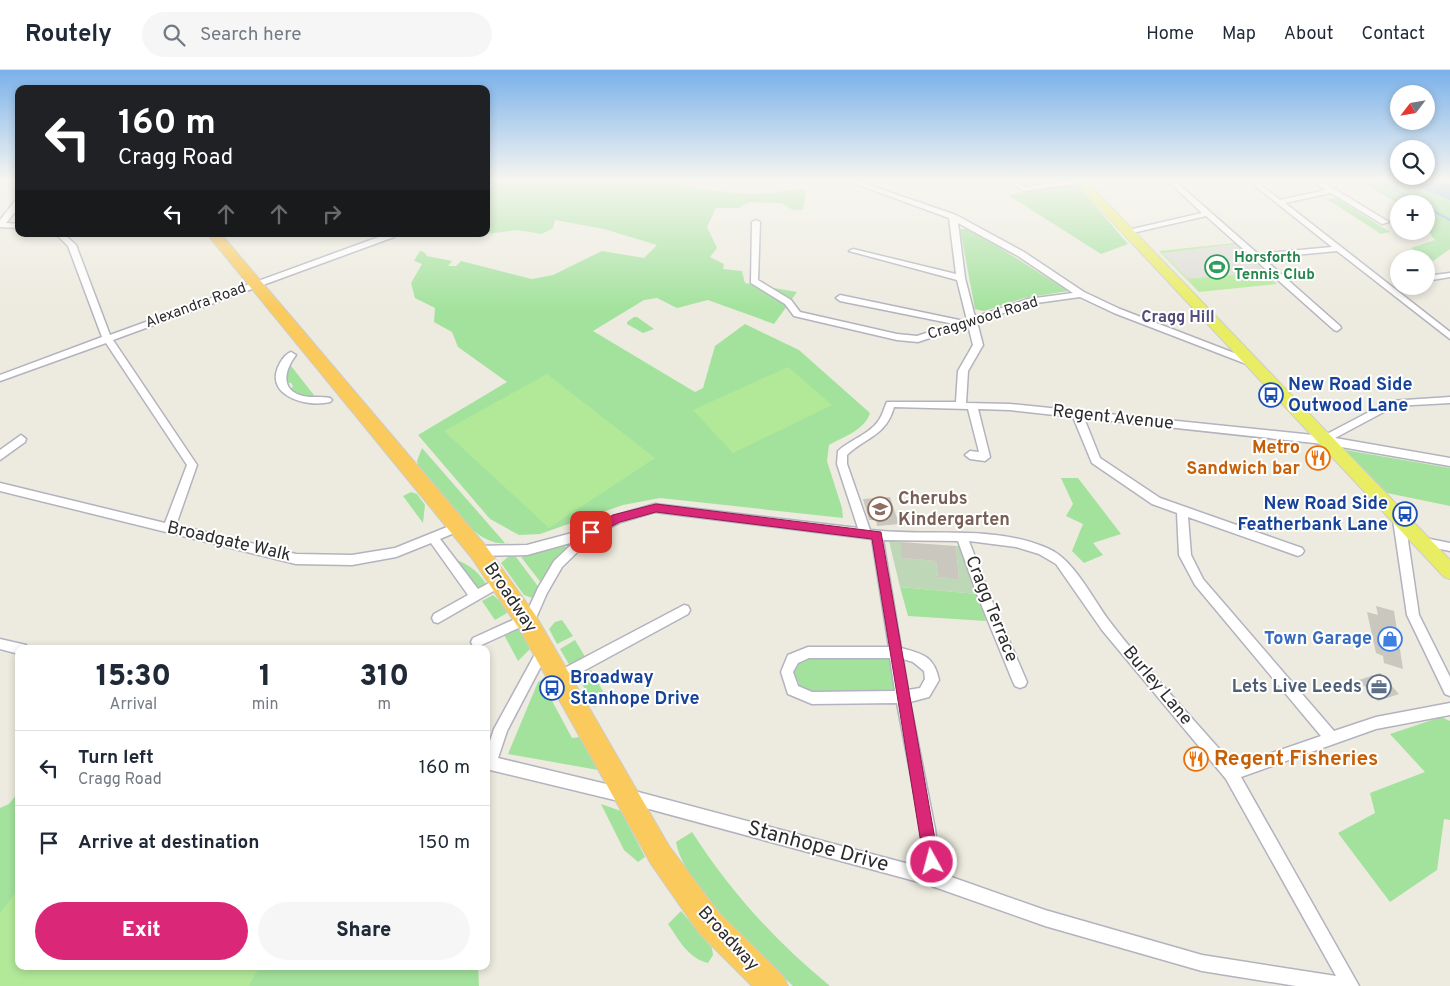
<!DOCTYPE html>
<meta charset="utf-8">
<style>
body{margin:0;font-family:Overpass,sans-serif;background:#f6f6f7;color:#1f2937;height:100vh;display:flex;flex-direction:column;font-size:19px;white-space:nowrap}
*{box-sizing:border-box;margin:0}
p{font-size:16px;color:#747a83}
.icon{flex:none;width:28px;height:28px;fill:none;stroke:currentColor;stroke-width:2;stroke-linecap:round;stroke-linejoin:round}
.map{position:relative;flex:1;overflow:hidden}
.sheet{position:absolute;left:15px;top:575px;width:475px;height:325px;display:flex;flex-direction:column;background:#fff;border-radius:10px;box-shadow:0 2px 8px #0003}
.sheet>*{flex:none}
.guide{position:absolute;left:15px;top:15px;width:475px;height:152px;border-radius:10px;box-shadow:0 2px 8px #0003;background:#202124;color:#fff;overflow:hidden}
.needle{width:32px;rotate:239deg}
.controls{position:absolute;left:1390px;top:15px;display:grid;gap:10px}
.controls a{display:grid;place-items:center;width:45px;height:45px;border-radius:50%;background:#fff;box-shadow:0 2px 8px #0003;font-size:25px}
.pin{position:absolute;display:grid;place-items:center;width:42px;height:42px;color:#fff;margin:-21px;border-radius:10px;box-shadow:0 2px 8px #0006}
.me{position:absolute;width:55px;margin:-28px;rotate:353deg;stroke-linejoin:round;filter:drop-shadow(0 0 4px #0008)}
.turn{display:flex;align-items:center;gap:18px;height:105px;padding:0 20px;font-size:22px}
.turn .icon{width:65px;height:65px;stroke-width:2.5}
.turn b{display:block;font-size:35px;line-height:42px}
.lanes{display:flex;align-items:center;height:48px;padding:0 20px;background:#0003;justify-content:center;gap:25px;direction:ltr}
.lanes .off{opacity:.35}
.eta{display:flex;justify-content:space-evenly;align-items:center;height:85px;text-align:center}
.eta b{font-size:30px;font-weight:800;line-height:35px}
.button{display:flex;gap:10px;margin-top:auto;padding:10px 20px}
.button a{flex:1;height:58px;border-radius:30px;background:#db2777;color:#fff;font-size:20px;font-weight:800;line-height:58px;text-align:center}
.button a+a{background:#f6f6f7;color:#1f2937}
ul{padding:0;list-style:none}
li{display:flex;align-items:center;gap:15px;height:75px;padding:0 20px;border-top:1px solid #e0e1e3}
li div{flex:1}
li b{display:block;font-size:19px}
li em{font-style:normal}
header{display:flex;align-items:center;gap:30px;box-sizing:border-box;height:70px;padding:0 25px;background:#fff;border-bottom:1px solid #e0e1e3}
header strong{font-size:24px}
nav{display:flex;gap:28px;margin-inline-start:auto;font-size:18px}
.search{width:350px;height:45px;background:#f6f6f7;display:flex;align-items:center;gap:12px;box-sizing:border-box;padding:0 18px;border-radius:28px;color:#747a83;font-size:19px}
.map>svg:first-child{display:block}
.green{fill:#a3e29d}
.cemetery{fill:#bed7b6}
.pitch{fill:#b2e999}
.plaza{fill:#dddcd6}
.water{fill:#75adec}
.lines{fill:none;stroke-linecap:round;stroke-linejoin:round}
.stream{stroke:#75adec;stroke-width:2.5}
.building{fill:#c9c7be}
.street-casing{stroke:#b3b2bf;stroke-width:3}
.primary-casing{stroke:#ccc;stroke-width:2}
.highway-casing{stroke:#ccc;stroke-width:2}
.street{fill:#fff;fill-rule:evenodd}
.primary{fill:#e9ed64;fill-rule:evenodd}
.highway{fill:#faca5d;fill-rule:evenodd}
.route{fill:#db2777;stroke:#8e194d}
.labels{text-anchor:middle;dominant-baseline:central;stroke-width:4;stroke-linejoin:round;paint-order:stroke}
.far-leisure-label{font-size:15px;font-weight:bold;fill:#27864d;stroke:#fff;text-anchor:start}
.far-street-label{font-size:15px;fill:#2c2c2c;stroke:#fff}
.far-neighbourhood-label{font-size:16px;font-weight:bold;fill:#514d7c;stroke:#fff}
.transit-label{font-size:18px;font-weight:bold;fill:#164399;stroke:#fff;text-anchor:start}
.street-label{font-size:18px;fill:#2c2c2c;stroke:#fff}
.food-label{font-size:18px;font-weight:bold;fill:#c56008;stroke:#fff;text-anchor:end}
.education-label{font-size:18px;font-weight:bold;fill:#785e54;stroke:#fff;text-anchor:start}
.shop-label{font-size:18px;font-weight:bold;fill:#366cbe;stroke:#fff;text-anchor:end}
.service-label{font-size:18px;font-weight:bold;fill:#4e5e75;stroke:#fff;text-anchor:end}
.near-food-label{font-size:21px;font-weight:bold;fill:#c56008;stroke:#fff;text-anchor:start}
.near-street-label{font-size:21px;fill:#2c2c2c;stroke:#fff}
</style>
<header>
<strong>Routely</strong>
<div class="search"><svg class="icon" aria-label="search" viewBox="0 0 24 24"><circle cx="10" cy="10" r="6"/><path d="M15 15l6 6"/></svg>Search here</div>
<nav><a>Home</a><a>Map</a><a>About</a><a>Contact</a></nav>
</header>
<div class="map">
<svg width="1450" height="916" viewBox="0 0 1450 916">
<rect width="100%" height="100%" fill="#edebdf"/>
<g class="green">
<path d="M 486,111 L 665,111 C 691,120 743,125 771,123 C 782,123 794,118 806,120 L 803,140 L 793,140 L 782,133 L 750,132 L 739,138 L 716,138 L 707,157 L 717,178 L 710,187 L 724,194 L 723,199 L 742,201 L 745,213 L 797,222 L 774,254 L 708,230 L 677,238 L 657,228 L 644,230 L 593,261 L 695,322 L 703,318 L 715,276 L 745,254 L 799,280 L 870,343 C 865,360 843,367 829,375 L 827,391 L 842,438 L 843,448 L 660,428 L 623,435 L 540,464 L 519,465 L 490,449 L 418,365 L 507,312 L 458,277 L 452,262 L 434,252 L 435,238 L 415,228 L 411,213 L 422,194 L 414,191 L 420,181 L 424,182 L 427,186 L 452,191 L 448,196 L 456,196 L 461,191 L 532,209 L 553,205 L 602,181 L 644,188 L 657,175 L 604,159 L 555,150 L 553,158 L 542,164 L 517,160 L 486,164 Z"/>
<path d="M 1360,111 L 1402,111 L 1450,130 L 1450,179 L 1433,191 L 1411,178 L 1435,170 L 1426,158 L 1426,134 L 1399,134 Z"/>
<path d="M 1065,115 L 1078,116 L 1128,174 L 1101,184 L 1008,125 Z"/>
<path d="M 1336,128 L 1390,162 L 1381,164 L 1327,129 Z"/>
<path d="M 960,159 L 970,159 L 1068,221 L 1024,228 L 984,241 L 975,239 Z"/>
<path d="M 634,247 L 637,247 L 654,259 L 643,263 L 627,254 L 627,252 Z"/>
<path d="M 288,292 L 317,329 L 293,324 L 290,320 L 293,316 L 291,313 L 284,312 Z"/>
<path d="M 422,378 L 505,473 C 473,477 437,418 418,395 L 417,391 Z"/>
<path d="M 1345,380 L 1450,398 L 1450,436 L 1387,423 Z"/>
<path d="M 1061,408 L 1078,408 L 1121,464 L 1093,473 L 1103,485 L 1084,493 L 1072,481 L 1083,454 L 1066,446 L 1073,434 Z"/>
<path d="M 411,422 L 417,424 L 425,435 L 423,453 L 403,426 Z"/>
<path d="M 565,476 L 567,479 L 542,514 L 521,487 Z"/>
<path d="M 509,486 L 516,487 L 540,519 L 532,528 L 524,525 L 501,493 Z"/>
<path d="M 448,487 C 465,492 477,499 486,514 L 473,521 Z"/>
<path d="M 900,517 L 978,524 L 986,551 L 908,546 Z"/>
<path d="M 493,525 L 504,535 L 507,543 L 495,550 L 482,531 Z"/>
<path d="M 562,550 L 573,566 L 557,574 L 549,559 L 555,552 Z"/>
<path d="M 516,558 L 519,559 L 530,579 L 518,591 L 503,563 Z"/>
<path d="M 575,570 L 587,590 L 570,596 L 560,579 Z"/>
<path d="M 891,586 L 895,621 L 813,624 L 800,616 L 794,603 L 798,593 L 810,588 Z"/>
<path d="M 591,600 L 608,630 L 594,637 L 580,610 L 582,605 Z"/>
<path d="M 544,609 L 549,613 L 544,616 L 572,668 L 580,667 L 598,700 L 508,684 L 538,612 Z"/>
<path d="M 1441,647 L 1450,651 L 1450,750 L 1444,749 L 1437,800 L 1390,832 L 1338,763 L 1375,743 L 1370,723 L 1425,702 L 1390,664 Z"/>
<path d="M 19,721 L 19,896 L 478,896 L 479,916 L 0,916 L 0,738 L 9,734 Z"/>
<path d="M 601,734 L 621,741 L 645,787 L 638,792 L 624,780 Z"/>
<path d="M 692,762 C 730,821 776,872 830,916 L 793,916 C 760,886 683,816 676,772 Z"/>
<path d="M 681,841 L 712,878 L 713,885 L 708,893 C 688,888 679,870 668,854 Z"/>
</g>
<path class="cemetery" d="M 889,471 L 901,472 L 903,488 L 936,491 L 938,507 L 959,508 L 956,476 L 963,476 L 978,524 L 900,517 Z"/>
<g class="pitch">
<path d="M 1235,173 L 1277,214 L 1199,222 L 1159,181 Z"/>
<path d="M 788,297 L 832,335 L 733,383 L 693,340 Z"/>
<path d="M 547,304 L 655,388 L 549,458 L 444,361 Z"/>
<path d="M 19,818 L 19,896 L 260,896 L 249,916 L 0,916 L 0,843 Z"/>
</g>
<path class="plaza" d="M 1235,174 L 1264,202 L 1188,209 L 1162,183 Z"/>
<path class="water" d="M 1402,111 L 1444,111 L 1450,114 L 1450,130 Z"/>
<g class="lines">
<g class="stream">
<path d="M 1379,111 L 1421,134"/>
<path d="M 1426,137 L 1450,150"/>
</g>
</g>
<g class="building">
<path d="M 890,427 L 899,454 L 877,456 L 876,450 L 869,450 L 863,429 Z"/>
<path d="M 901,472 L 956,476 L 959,509 L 938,507 L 936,491 L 902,488 Z"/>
<path d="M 1376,536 L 1394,541 L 1403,599 L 1384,593 L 1383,586 L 1376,583 L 1367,542 L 1378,545 Z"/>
<path d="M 1380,603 L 1399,624 L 1378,631 L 1359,610 Z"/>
</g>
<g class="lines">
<g class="street-casing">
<g id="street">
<path d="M 848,111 L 857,111 L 956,145 L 1024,182 L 1084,222 L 1120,239 L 1255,291 L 1257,293 L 1252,296 L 1249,295 L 1114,243 L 1080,227 L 1029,234 L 977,252 L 983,275 L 968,301 L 966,333 L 1010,334 L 1323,366 L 1390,331 L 1450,327 L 1450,333 L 1395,336 L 1335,368 L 1450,388 L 1450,396 L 1324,374 L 1084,348 L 1100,388 L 1160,428 L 1302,478 L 1304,481 L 1302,484 L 1298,486 L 1188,447 L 1191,485 L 1203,509 L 1334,661 L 1376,647 L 1450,633 L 1450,645 L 1376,659 L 1241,707 L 1359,916 L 1296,916 L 1202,901 L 1045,856 L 926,814 L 627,733 L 486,699 L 486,683 L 494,659 L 540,575 L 544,574 L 548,575 L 550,579 L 507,661 L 498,688 L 627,719 L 924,798 L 921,759 L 897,633 L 812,634 L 788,624 L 781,602 L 788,585 L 808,577 L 889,577 L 872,469 L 655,442 L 621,452 L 595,465 L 562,497 L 547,523 L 532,557 L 528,558 L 523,556 L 477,577 L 473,576 L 471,572 L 473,568 L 526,544 L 538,518 L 554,491 L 574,472 L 527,485 L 478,486 L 474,484 L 472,481 L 474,478 L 478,476 L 527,475 L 587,459 L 613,446 L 655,434 L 858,458 L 837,394 L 838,381 C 850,370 870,364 879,350 C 883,344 884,338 887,332 L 956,332 L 958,301 L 973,275 L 968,255 L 918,272 L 897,270 L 794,246 L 785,234 L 751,213 L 752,152 L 756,150 L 760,152 L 758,210 L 791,230 L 800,242 L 897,264 L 917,266 L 954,254 L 840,231 L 836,228 L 840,225 L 964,251 L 967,250 L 957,210 L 849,181 L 853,179 L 956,204 L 949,148 ZM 958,153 L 1018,186 L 1073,223 L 1028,229 L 975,247 L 965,208 ZM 894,337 L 968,339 L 979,382 L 970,381 L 965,385 L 970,389 L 985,391 L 990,387 L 978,339 L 1010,340 L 1073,347 L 1092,393 L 1152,434 L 1177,443 L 1179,485 L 1195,515 L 1321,666 L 1234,696 C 1193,648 1148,602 1110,552 C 1092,528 1074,489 1047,478 C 991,454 928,467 870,460 L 847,394 L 847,385 C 866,367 886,366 894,337 ZM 883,470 L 958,471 L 977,524 L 1013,612 L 1015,616 L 1020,618 L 1025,616 L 1027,612 L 989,524 L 969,471 L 1016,477 L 1039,484 L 1056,494 L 1102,560 L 1226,709 L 1336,906 L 1202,885 L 1045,840 L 940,803 L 935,759 L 910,632 L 929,627 L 939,610 C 934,586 923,584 901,578 ZM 809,588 L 890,588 L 895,621 L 812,622 L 798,616 L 793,602 L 798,593 ZM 903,589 L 913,592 L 924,601 L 925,609 L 920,618 L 908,620 Z"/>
<path d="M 1007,111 L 1016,111 L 1025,117 L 1066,111 L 1084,111 L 1080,113 L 1024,121 Z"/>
<path d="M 1168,111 L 1175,111 L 1258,184 L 1332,177 L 1249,111 L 1256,111 L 1280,130 L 1326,120 L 1312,111 L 1321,111 L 1389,152 L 1382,154 L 1331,123 L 1285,133 L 1450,262 L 1450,269 L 1337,181 L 1263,188 L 1340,256 L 1341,258 L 1337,261 L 1334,260 L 1206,146 L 1128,164 L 1128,160 L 1202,143 Z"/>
<path d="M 16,130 L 19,130 L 19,137 L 6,153 L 19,154 L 19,158 L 0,157 L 0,150 Z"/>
<path d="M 56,164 L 64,164 L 76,175 L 110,265 L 387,164 L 394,164 L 394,167 L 113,270 L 197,395 L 176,455 L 296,484 L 352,485 L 395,478 L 457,453 L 461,454 L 463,457 L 461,460 L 440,469 L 478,519 L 500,507 L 504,509 L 506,512 L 504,515 L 438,553 L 434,552 L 432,548 L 434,544 L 468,525 L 431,473 L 396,487 L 352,495 L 296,494 L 0,421 L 0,413 L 165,453 L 187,395 L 106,273 L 0,311 L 0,305 L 102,267 L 68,176 Z"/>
<path d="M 1450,203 L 1450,207 L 1426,211 L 1426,206 Z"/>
<path d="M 291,282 L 296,285 C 285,299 279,320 303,326 C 312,328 321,326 330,328 L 332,330 L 330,332 C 306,338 262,325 280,293 C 283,288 286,284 291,282 Z"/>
<path d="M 21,365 L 26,369 L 25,372 L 0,390 L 0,380 Z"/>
<path d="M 1399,446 L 1405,450 L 1419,545 L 1450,607 L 1450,626 L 1445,624 L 1407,545 L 1393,450 Z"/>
<path d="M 1420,467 L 1450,473 L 1450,481 L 1416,474 L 1414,471 L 1416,468 Z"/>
<path d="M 684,535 L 688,536 L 690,540 L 688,544 L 565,611 L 560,613 L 555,611 L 554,607 L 555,603 Z"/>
<path d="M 0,569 L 26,575 L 28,579 L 19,579 L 19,584 L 0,579 Z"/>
</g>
</g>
<g class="primary-casing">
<path id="primary" d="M 1074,111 L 1086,111 L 1450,490 L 1450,509 L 1444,507 Z"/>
</g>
<g class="highway-casing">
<path id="highway" d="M 207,164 L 221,164 L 485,475 L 536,546 L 669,776 L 719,843 L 783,906 L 788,916 L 752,916 L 699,863 L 651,794 L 520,560 L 471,487 Z"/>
</g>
<use href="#street" class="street"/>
<use href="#primary" class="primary"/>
<use href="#highway" class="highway"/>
</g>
<linearGradient id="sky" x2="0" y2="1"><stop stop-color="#7ab1ea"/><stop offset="0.46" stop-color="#f7f6f1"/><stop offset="1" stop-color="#f7f6f1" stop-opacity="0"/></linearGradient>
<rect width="1450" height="239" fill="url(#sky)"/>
<path class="route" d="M 656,434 L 881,462 L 939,792 L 937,797 L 932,800 L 926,797 L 924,792 L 872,469 L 656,442 L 620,452 L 591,467 L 585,462 L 587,459 L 613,445 Z"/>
<defs>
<g id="stadium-ring" transform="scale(1.25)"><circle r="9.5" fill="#fff" stroke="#2e9e5b" stroke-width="1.5"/><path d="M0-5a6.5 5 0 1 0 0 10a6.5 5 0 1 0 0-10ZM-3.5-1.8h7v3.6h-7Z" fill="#2e9e5b"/></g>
<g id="bus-ring" transform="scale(1.25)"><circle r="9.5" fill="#fff" stroke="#1a4fb4" stroke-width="1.5"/><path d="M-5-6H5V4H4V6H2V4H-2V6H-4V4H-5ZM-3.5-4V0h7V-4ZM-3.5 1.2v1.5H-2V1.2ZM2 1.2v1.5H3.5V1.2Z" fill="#1a4fb4"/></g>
<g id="restaurant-ring" transform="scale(1.25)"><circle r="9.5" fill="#fff" stroke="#e8710a" stroke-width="1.5"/><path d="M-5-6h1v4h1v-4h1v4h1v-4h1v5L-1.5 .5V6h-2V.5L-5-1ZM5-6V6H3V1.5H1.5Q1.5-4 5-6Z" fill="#e8710a"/></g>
<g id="school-ring" transform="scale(1.25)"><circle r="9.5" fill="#fff" stroke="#8d6e63" stroke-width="1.5"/><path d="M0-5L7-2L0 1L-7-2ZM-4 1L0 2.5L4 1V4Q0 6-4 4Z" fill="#8d6e63"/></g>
<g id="shop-ring" transform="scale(1.25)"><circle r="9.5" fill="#fff" stroke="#3f7fe0" stroke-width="1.5"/><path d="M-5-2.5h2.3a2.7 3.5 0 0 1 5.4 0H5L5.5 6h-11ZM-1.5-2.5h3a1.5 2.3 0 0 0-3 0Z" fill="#3f7fe0"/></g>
<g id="office-ring" transform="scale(1.25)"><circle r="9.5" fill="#fff" stroke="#5c6f8a" stroke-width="1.5"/><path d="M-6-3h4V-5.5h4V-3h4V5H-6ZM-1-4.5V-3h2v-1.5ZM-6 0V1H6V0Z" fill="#5c6f8a"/></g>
</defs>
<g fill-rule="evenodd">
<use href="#stadium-ring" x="1217" y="197"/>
<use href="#bus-ring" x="1271" y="325"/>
<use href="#restaurant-ring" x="1318" y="388"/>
<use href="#school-ring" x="880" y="439"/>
<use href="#bus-ring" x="1405" y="444"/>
<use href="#shop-ring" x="1390" y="569"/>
<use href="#office-ring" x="1379" y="617"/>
<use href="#bus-ring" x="552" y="618"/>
<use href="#restaurant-ring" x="1196" y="689"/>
</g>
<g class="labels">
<g class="far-leisure-label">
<text x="1234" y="188">Horsforth<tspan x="1234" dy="17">Tennis Club</tspan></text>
</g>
<g class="far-street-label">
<text transform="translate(196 236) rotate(-20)">Alexandra Road</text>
<text transform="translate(983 249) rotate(-17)">Craggwood Road</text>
</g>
<g class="far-neighbourhood-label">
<text x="1178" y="248">Cragg Hill</text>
</g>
<g class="transit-label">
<text x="1288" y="315">New Road Side<tspan x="1288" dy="21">Outwood Lane</tspan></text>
<text x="1388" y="434" text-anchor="end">New Road Side<tspan x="1388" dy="21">Featherbank Lane</tspan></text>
<text x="570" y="608">Broadway<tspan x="570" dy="21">Stanhope Drive</tspan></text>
</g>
<g class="street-label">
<text transform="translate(1113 348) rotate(6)">Regent Avenue</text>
<text transform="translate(229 472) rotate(13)">Broadgate Walk</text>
<text transform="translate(510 528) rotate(56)">Broadway</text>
<text transform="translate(991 539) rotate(68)">Cragg Terrace</text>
<text transform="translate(1157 616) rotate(50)">Burley Lane</text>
<text transform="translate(728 869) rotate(47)">Broadway</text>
</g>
<g class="food-label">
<text x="1300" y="378">Metro<tspan x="1300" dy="21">Sandwich bar</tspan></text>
</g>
<g class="education-label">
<text x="898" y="429">Cherubs<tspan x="898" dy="21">Kindergarten</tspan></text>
</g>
<g class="shop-label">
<text x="1372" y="569">Town Garage</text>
</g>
<g class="service-label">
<text x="1362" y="617">Lets Live Leeds</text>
</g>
<g class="near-food-label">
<text x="1214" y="689">Regent Fisheries</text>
</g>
<g class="near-street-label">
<text transform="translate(818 777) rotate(15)">Stanhope Drive</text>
</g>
</g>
</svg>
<div class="controls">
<a><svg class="needle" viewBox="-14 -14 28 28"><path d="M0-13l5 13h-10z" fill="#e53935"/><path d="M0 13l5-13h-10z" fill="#747a83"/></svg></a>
<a><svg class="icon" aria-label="search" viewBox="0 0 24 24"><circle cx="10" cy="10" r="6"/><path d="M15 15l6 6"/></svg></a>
<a>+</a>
<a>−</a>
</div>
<div class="pin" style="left:591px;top:462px;background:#d93025"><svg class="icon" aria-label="arrive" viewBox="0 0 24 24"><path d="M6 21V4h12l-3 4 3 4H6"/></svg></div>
<svg class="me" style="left:932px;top:792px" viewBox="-20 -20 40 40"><circle r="17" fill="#db2777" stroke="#fff" stroke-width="3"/><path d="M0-11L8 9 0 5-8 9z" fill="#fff"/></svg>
<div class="guide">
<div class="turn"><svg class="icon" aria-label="left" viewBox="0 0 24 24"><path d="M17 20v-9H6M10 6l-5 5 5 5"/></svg><div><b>160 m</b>Cragg Road</div></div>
<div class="lanes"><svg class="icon" aria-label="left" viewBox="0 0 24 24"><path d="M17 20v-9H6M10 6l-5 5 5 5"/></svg><svg class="icon off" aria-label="ahead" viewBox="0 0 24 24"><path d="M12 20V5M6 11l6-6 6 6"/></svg><svg class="icon off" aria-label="ahead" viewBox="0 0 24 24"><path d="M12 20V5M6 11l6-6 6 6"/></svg><svg class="icon off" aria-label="right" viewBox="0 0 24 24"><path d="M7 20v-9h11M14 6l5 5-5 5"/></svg></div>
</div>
<section class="sheet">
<div class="eta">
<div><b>15:30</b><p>Arrival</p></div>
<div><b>1</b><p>min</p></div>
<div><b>310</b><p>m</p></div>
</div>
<ul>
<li><svg class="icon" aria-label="left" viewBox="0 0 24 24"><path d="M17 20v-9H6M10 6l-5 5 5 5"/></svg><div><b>Turn left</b><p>Cragg Road</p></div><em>160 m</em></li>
<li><svg class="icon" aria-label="arrive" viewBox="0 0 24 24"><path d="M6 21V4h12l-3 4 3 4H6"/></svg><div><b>Arrive at destination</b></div><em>150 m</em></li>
</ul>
<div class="button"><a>Exit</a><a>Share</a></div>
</section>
</div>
